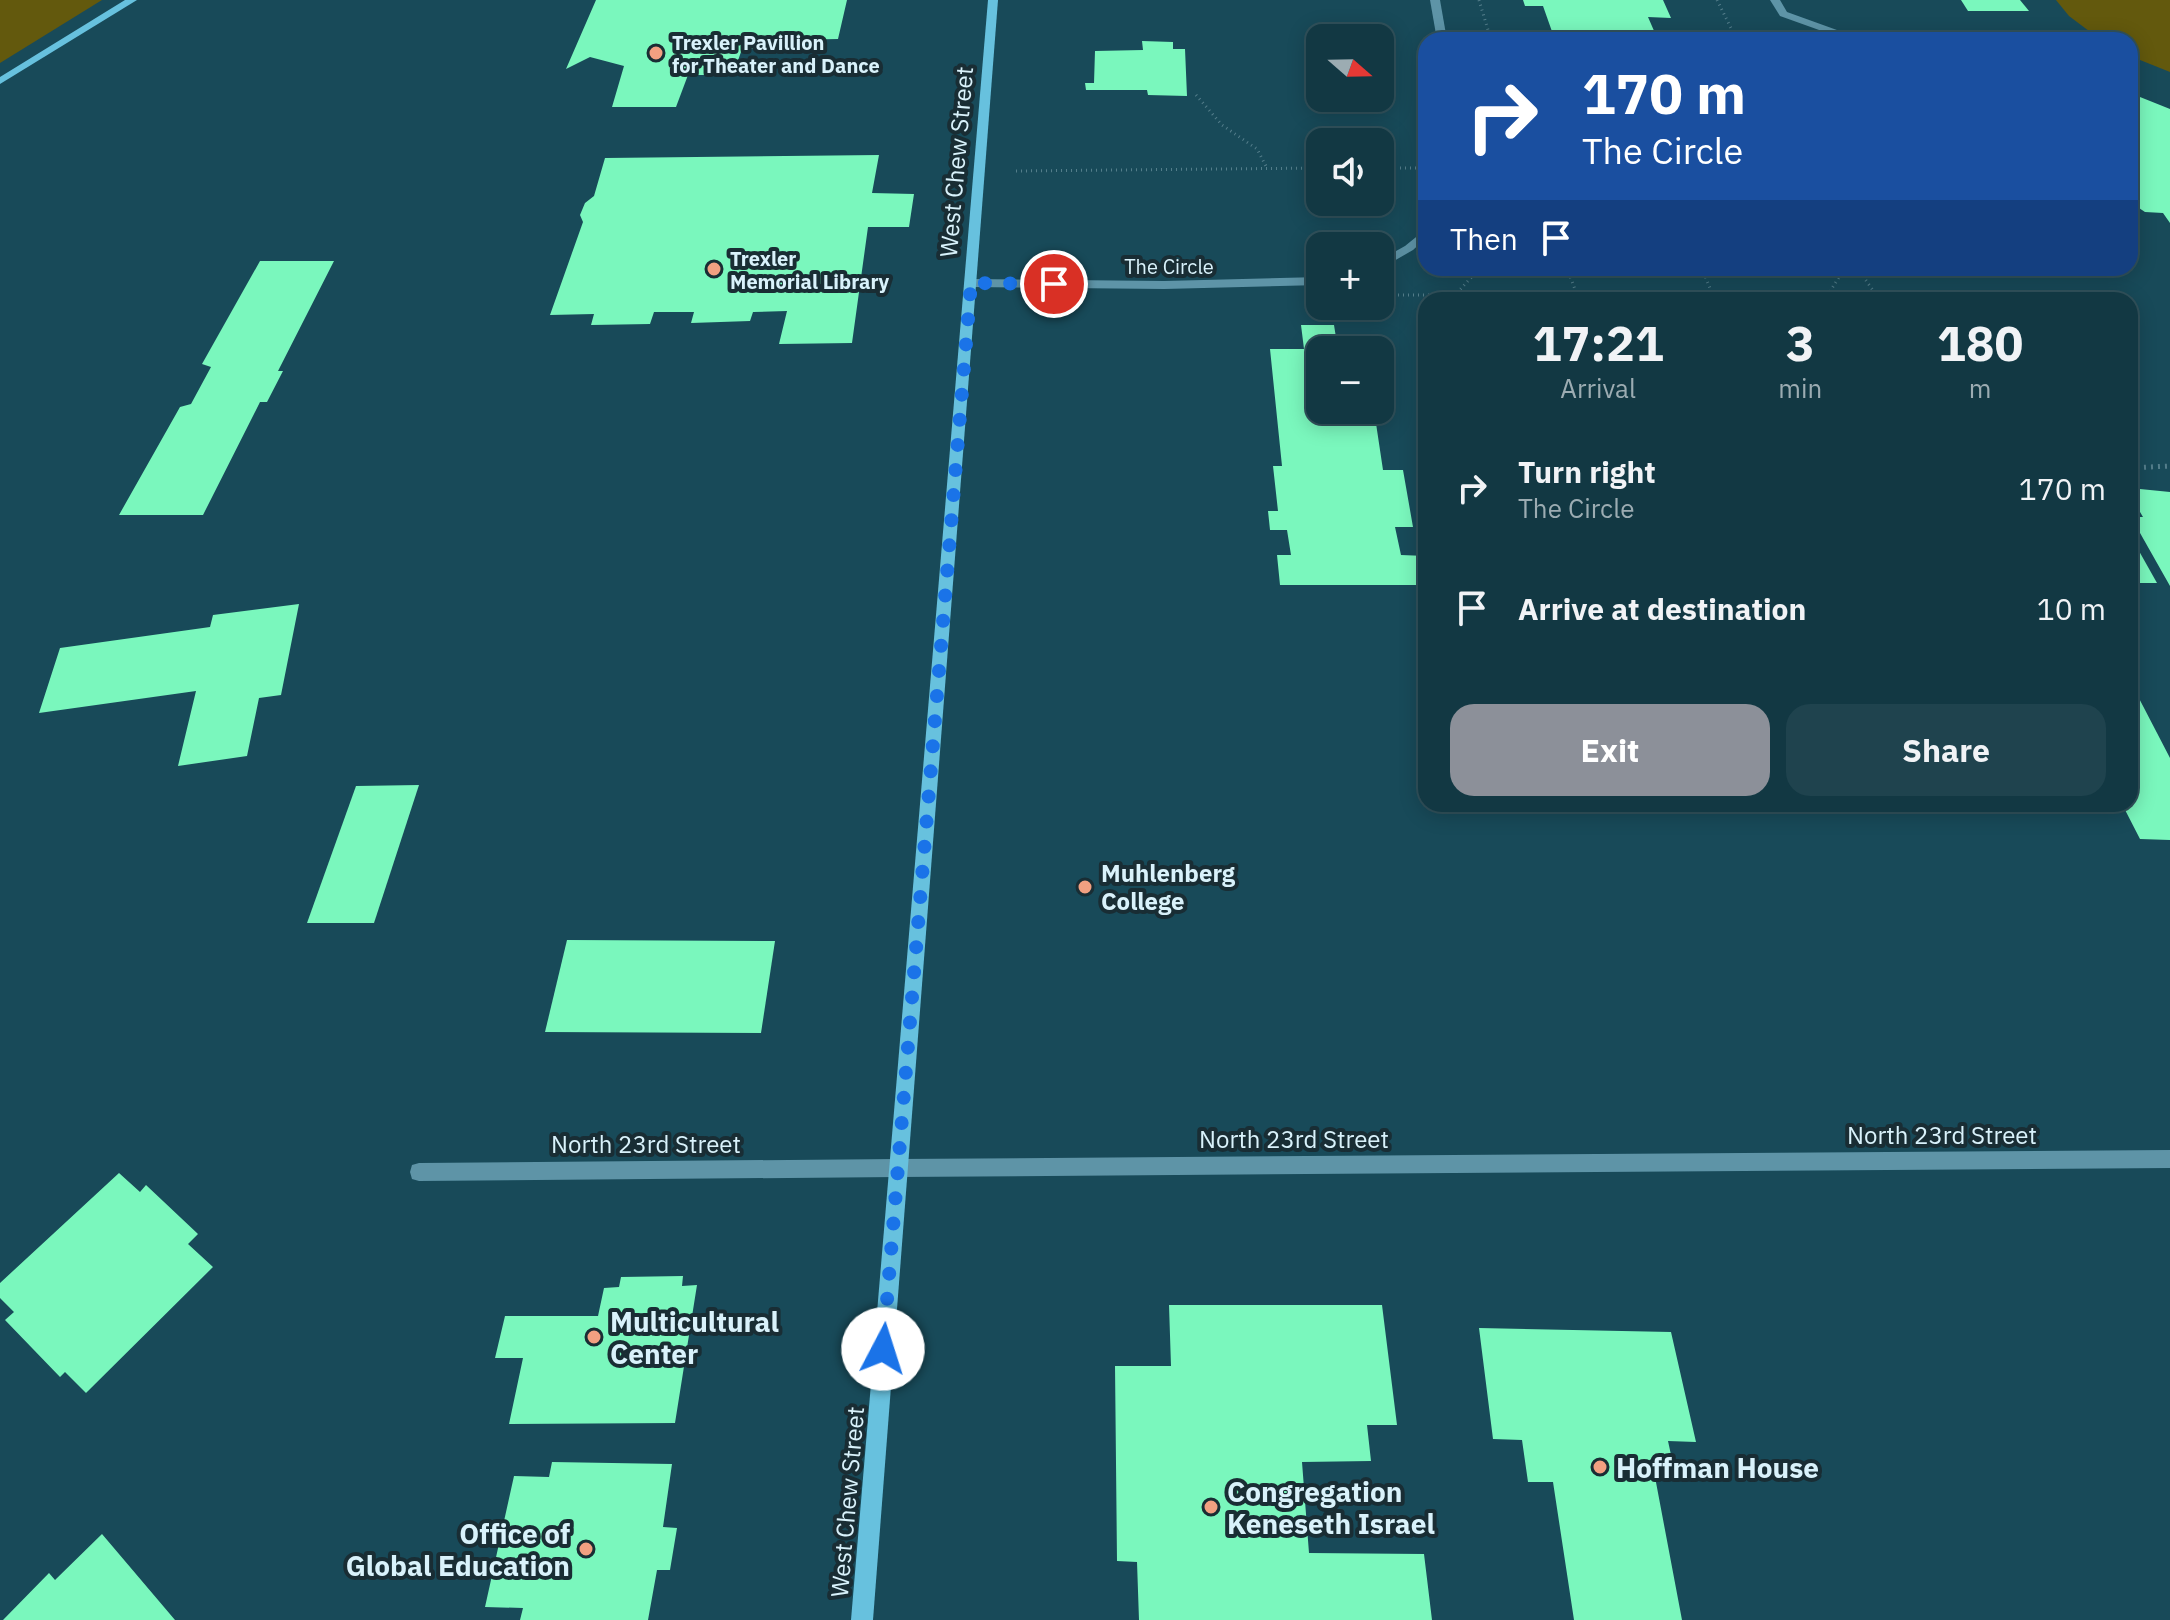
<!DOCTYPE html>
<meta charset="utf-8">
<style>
body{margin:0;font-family:"IBM Plex Sans",sans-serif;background:#1f434e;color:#f1f3f6;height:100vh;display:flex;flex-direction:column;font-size:30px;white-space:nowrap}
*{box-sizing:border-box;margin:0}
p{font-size:26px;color:#9cacb2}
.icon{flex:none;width:44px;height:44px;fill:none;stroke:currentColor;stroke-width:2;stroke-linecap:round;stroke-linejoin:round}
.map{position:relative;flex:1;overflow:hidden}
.details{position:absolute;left:1418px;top:292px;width:720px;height:520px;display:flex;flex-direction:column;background:#123843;border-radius:24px;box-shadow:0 4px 20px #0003,0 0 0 2px #31525c}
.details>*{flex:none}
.banner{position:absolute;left:1418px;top:32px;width:720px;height:244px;border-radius:24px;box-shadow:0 4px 20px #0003,0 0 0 2px #31525c;background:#1a4fa0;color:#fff;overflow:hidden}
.needle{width:52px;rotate:110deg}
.controls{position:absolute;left:1306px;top:24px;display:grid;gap:16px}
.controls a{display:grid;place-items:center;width:88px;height:88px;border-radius:16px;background:#123843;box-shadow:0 4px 20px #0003,0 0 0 2px #31525c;font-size:40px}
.pin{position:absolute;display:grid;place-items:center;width:68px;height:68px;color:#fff;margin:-34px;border:4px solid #fff;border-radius:50%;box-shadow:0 2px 8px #0007}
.me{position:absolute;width:88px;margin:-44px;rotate:5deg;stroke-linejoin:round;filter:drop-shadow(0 0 6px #0008)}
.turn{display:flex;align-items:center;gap:28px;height:168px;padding:0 32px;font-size:36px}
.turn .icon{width:104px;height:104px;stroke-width:2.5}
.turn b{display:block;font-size:56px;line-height:68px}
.then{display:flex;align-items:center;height:76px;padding:0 32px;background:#0003;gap:16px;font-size:30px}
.eta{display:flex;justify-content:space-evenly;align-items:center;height:136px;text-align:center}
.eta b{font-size:48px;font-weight:700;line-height:56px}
.button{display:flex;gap:16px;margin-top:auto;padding:16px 32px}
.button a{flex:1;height:92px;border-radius:24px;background:#8c9099;color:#fff;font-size:32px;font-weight:700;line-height:92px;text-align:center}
.button a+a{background:#1f434e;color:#f1f3f6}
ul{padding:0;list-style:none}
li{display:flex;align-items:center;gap:24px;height:120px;padding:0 32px}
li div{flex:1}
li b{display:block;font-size:30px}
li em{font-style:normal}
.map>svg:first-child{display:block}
.green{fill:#63590d}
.building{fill:#7af7bd}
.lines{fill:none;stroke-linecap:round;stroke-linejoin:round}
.path-far1{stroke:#547e8b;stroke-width:3;stroke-dasharray:1 4;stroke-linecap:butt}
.path{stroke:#547e8b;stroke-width:5;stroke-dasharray:2 5;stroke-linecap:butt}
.lane{fill:#5e94a7;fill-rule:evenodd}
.street{fill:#5e94a7;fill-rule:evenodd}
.secondary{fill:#67c1de;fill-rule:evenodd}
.route{stroke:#1a73e8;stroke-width:14;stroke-dasharray:0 25.2}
.poi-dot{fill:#f2a081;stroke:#192d34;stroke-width:3}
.labels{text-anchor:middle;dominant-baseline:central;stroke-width:8;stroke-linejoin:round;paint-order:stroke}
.far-poi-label{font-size:20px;font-weight:bold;fill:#d9f2fb;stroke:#192d34;text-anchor:start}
.far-street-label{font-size:20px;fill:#d9f2fb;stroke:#192d34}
.street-label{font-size:24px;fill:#d9f2fb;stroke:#192d34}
.poi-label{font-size:24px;font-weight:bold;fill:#d9f2fb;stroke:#192d34;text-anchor:start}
.near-poi-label{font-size:28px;font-weight:bold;fill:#d9f2fb;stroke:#192d34;text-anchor:start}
</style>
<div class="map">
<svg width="2170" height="1620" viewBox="0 0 2170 1620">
<rect width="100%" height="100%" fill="#184a59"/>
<g class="green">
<path d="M 0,0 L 102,0 L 0,63 Z"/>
<path d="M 2056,0 L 2170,0 L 2170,72 L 2130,56 L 2130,40 L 2101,40 L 2069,16 Z"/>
</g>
<g class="building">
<path d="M 596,0 L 847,0 L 838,39 L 790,40 L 787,48 L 742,49 L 733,75 L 688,75 L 676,107 L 612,107 L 624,66 L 590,57 L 566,69 Z"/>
<path d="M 1523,0 L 1663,0 L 1671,18 L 1648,17 L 1658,40 L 1555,40 L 1543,6 L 1525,6 Z"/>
<path d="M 1961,0 L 2020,0 L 2029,11 L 1968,11 Z"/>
<path d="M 1142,41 L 1173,42 L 1173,49 L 1185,49 L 1187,96 L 1148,95 L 1147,90 L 1086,90 L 1085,83 L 1094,83 L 1095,51 L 1143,50 Z"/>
<path d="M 2130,93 L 2170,109 L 2170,223 L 2163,213 L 2145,212 L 2130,202 Z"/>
<path d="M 879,155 L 872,193 L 914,194 L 909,227 L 868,227 L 852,343 L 779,344 L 787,311 L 753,312 L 750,321 L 691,323 L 694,312 L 654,312 L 650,324 L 591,325 L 594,314 L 550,315 L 583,222 L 580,215 L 585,203 L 594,196 L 605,158 Z"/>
<path d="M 260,261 L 334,261 L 278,371 L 283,371 L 267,402 L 260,402 L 203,515 L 119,515 L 180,407 L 191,404 L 211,367 L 202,364 Z"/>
<path d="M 1301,325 L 1334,325 L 1338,350 L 1320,350 L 1320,410 L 1374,410 L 1383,470 L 1403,470 L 1413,527 L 1395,527 L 1401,555 L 1426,556 L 1426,585 L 1280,585 L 1277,555 L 1291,555 L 1287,530 L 1270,530 L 1268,511 L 1278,511 L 1273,466 L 1282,466 L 1270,349 L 1304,349 Z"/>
<path d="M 2130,488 L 2170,492 L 2170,586 L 2131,517 L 2143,517 L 2130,495 Z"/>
<path d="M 2130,535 L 2157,583 L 2130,583 Z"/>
<path d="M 299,604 L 281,695 L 259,698 L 247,756 L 178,766 L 196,691 L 39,713 L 60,648 L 210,627 L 213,615 Z"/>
<path d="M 2130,681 L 2170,758 L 2170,840 L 2140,839 L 2122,804 L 2130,804 Z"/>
<path d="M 419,785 L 374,923 L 307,923 L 356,786 Z"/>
<path d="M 567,940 L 775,941 L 761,1033 L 545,1032 Z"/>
<path d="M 119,1173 L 140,1192 L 146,1185 L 198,1234 L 188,1244 L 213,1267 L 86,1393 L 65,1372 L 60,1377 L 5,1320 L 14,1312 L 0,1298 L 0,1283 Z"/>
<path d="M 683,1276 L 682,1286 L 697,1285 L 675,1423 L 509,1424 L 523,1358 L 495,1358 L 505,1316 L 598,1316 L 604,1288 L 619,1287 L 621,1277 Z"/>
<path d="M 1169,1305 L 1382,1305 L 1397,1425 L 1367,1425 L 1371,1461 L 1302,1462 L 1309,1553 L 1424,1554 L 1432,1620 L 1139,1620 L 1137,1562 L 1117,1561 L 1115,1366 L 1171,1366 Z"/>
<path d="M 1479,1328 L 1671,1332 L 1696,1442 L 1668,1441 L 1676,1478 L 1655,1477 L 1682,1620 L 1574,1620 L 1553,1482 L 1528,1482 L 1522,1440 L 1493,1439 Z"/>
<path d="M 552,1462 L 672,1464 L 663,1527 L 677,1528 L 670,1570 L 657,1570 L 648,1620 L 520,1620 L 523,1608 L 485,1607 L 514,1476 L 549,1477 Z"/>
<path d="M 102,1534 L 175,1620 L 3,1620 L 49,1573 L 55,1580 Z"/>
</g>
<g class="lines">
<g class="path-far1">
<path d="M 1479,0 L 1491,40"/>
<path d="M 1717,0 L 1737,40"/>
<path d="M 1196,95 L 1222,125 L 1257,149 L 1267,168"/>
<path d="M 1380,168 L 1426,168"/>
<path d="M 1016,171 L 1320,168"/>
<path d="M 1567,268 L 1579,300"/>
<path d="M 1702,268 L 1713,296 L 1719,300"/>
<path d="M 1857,268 L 1880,300"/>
<path d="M 1393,295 L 1455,295 L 1480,268"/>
<path d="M 1455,295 L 1827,296"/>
<path d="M 1829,300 L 1827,296 L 1845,268"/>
</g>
<g class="path">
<path d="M 2130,468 L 2170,466"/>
<path d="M 2130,510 L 2133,512"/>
</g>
<g class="lane">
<path d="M 1430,0 L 1440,0 L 1447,40 L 1437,40 Z"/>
<path d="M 1770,0 L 1780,0 L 1787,12 L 1848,34 L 2002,34 L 2007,37 L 2002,40 L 1847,40 L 1780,16 Z"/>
<path d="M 1426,229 L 1426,238 L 1413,250 L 1380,269 L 1380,260 L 1405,246 Z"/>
<path d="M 1320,277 L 1320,285 L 1164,289 L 971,287 L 965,283 L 971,279 L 1164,281 Z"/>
<path d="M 897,1159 L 904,1161 L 906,1168 L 904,1175 L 897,1177 L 419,1181 L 412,1179 L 410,1172 L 412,1165 L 419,1163 Z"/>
</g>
<path class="street" d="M 2170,1150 L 2170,1168 L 897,1177 L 890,1175 L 888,1168 L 890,1161 L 897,1159 Z"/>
<g class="secondary">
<path d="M 125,0 L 137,0 L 0,84 L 0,77 Z"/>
<path d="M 988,0 L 998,0 L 873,1620 L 851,1620 Z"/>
</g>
</g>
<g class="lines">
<path class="route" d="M 883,1349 L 971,283 L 1054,284"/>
</g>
<g class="poi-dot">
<circle cx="656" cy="53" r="8"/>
<circle cx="714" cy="269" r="8"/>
<circle cx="1085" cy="887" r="8"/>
<circle cx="594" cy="1337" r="8"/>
<circle cx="1600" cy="1467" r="8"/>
<circle cx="1211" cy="1507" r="8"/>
<circle cx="586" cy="1549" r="8"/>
</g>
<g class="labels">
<g class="far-poi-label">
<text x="672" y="42">Trexler Pavillion<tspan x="672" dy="23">for Theater and Dance</tspan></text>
<text x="730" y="258">Trexler<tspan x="730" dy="23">Memorial Library</tspan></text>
</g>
<g class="far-street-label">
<text x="1169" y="266">The Circle</text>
</g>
<g class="street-label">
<text transform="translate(956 162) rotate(-85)">West Chew Street</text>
<text x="1942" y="1135">North 23rd Street</text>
<text x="1294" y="1139">North 23rd Street</text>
<text x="646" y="1144">North 23rd Street</text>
<text transform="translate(847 1502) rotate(-85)">West Chew Street</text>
</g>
<g class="poi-label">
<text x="1101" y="873">Muhlenberg<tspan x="1101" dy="28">College</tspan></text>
</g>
<g class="near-poi-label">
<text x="610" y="1321">Multicultural<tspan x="610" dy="32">Center</tspan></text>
<text x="1616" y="1467">Hoffman House</text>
<text x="1227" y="1491">Congregation<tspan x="1227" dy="32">Keneseth Israel</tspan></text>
<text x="570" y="1533" text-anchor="end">Office of<tspan x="570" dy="32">Global Education</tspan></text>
</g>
</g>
</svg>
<div class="controls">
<a><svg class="needle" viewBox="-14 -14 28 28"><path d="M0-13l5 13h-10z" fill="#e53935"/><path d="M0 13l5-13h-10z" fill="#9cacb2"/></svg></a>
<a><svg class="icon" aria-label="sound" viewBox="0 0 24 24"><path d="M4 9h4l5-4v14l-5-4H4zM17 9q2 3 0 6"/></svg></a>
<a>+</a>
<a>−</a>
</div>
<div class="pin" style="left:1054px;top:284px;background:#d93025"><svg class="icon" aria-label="arrive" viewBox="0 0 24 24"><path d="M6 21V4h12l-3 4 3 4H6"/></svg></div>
<svg class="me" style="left:883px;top:1349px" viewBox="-20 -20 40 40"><circle r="19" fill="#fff"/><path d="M0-13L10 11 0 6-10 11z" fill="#1a73e8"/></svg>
<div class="banner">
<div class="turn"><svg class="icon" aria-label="right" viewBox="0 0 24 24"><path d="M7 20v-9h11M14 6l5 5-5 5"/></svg><div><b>170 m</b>The Circle</div></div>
<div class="then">Then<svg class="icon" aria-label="arrive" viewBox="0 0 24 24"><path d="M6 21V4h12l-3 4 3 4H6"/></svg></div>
</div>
<section class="details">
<div class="eta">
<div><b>17:21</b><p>Arrival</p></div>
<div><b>3</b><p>min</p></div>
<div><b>180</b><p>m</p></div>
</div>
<ul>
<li><svg class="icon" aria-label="right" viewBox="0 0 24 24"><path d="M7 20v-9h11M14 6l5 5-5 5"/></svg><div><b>Turn right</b><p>The Circle</p></div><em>170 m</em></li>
<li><svg class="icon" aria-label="arrive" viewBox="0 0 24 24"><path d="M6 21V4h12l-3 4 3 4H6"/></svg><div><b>Arrive at destination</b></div><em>10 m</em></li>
</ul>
<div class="button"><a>Exit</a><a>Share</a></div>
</section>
</div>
